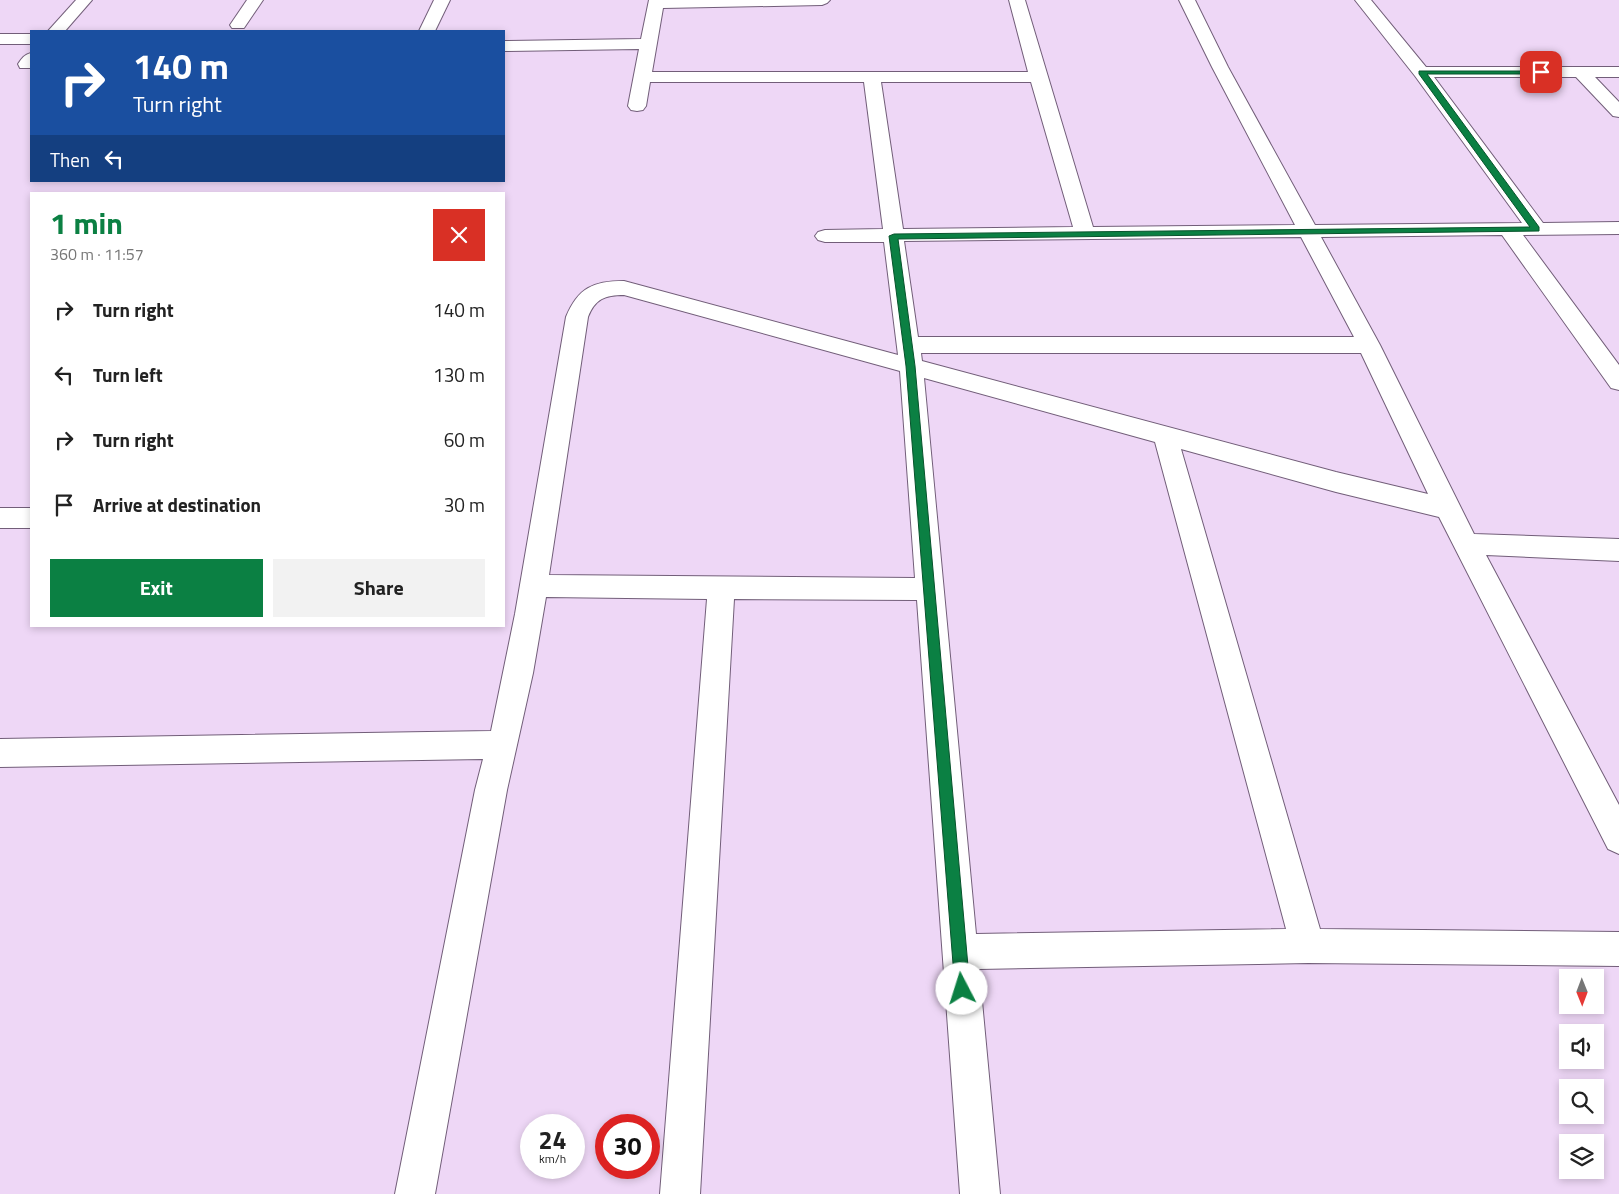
<!DOCTYPE html>
<meta charset="utf-8">
<style>
body{margin:0;font-family:"Titillium Web",sans-serif;background:#f2f2f2;color:#222;height:100vh;display:flex;flex-direction:column;font-size:19px;white-space:nowrap}
*{box-sizing:border-box;margin:0}
p{font-size:16px;color:#767676}
.icon{flex:none;width:28px;height:28px;fill:none;stroke:currentColor;stroke-width:2;stroke-linecap:round;stroke-linejoin:round}
.map{position:relative;flex:1;overflow:hidden}
.drawer{position:absolute;left:30px;top:192px;width:475px;height:435px;display:flex;flex-direction:column;background:#fff;border-radius:0px;box-shadow:0 2px 8px #0003}
.drawer>*{flex:none}
.hud{position:absolute;left:30px;top:30px;width:475px;height:152px;border-radius:0px;box-shadow:0 2px 8px #0003;background:#1a4fa0;color:#fff;overflow:hidden}
.needle{width:32px;rotate:179deg}
.tools{position:absolute;left:1559px;top:969px;display:grid;gap:10px}
.tools a{display:grid;place-items:center;width:45px;height:45px;border-radius:0px;background:#fff;box-shadow:0 2px 8px #0003;font-size:25px}
.speed{position:absolute;left:520px;top:1114px;display:flex;gap:10px;font-size:25px;font-weight:700;text-align:center}
.speed>*{display:grid;place-content:center;width:65px;height:65px;border-radius:50%;background:#fff;box-shadow:0 2px 8px #0003;line-height:1}
.speed small{font-size:12px;font-weight:400}
.speed .limit{border:8px solid #d22;background:#fff;color:#111}
.pin{position:absolute;display:grid;place-items:center;width:42px;height:42px;color:#fff;margin:-21px;border-radius:10px;box-shadow:0 2px 8px #0006}
.me{position:absolute;width:55px;margin:-28px;rotate:355deg;stroke-linejoin:round;filter:drop-shadow(0 0 4px #0008)}
.turn{display:flex;align-items:center;gap:18px;height:105px;padding:0 20px;font-size:22px}
.turn .icon{width:65px;height:65px;stroke-width:2.5}
.turn b{display:block;font-size:35px;line-height:42px}
.then{display:flex;align-items:center;height:48px;padding:0 20px;background:#0003;gap:10px;font-size:19px}
.round{display:grid;place-items:center;flex:none;width:52px;height:52px;border-radius:0px;background:#f2f2f2}
.headline{display:flex;align-items:center;justify-content:space-between;height:85px;padding:0 20px}
h1{font-size:30px;font-weight:700;line-height:38px;color:#0b8043}
.button{display:flex;gap:10px;margin-top:auto;padding:10px 20px}
.button a{flex:1;height:58px;border-radius:0px;background:#0b8043;color:#fff;font-size:20px;font-weight:700;line-height:58px;text-align:center}
.button a+a{background:#f2f2f2;color:#222}
ul{padding:0;list-style:none}
li{display:flex;align-items:center;gap:15px;height:65px;padding:0 20px}
li div{flex:1}
li b{display:block;font-size:19px}
li em{font-style:normal}
.map>svg:first-child{display:block}
.lines{fill:none;stroke-linecap:round;stroke-linejoin:round}
.minor-casing{stroke:#725e79;stroke-width:2}
.minor{fill:#fff;fill-rule:evenodd}
.route{fill:#0b8043;stroke:#07532c}
</style>
<div class="map">
<svg width="1619" height="1194" viewBox="0 0 1619 1194">
<rect width="100%" height="100%" fill="#eed7f6"/>
<g class="lines">
<g class="minor-casing">
<g id="minor">
<path d="M 76,0 L 92,0 L 65,31 L 48,31 Z"/>
<path d="M 247,0 L 263,0 L 244,28 L 232,28 L 230,25 Z"/>
<path d="M 434,0 L 450,0 L 435,31 L 419,31 Z"/>
<path d="M 649,0 L 830,0 L 827,3 L 822,5 L 663,8 L 652,72 L 1028,72 L 1009,0 L 1025,0 L 1093,227 L 1295,225 L 1212,67 L 1179,0 L 1195,0 L 1228,67 L 1315,225 L 1522,223 L 1415,76 L 1355,0 L 1371,0 L 1426,67 L 1619,67 L 1619,77 L 1595,77 L 1619,102 L 1619,117 L 1613,116 L 1576,77 L 1434,77 L 1543,223 L 1619,222 L 1619,234 L 1523,235 L 1619,365 L 1619,390 L 1611,388 L 1502,235 L 1321,237 L 1380,345 L 1474,534 L 1619,539 L 1619,561 L 1486,555 L 1619,805 L 1619,854 L 1608,849 L 1439,517 L 1336,492 L 1181,449 L 1320,929 L 1619,932 L 1619,966 L 1308,963 L 979,969 L 1000,1194 L 960,1194 L 917,600 L 734,599 L 700,1194 L 660,1194 L 707,599 L 546,597 L 533,673 L 507,790 L 435,1194 L 395,1194 L 475,790 L 483,759 L 0,767 L 0,739 L 491,731 L 515,614 L 566,317 C 578,288 593,281 624,281 L 898,355 L 884,242 L 825,242 L 818,240 L 815,236 L 818,232 L 825,230 L 883,229 L 864,82 L 650,82 L 646,106 L 643,110 L 637,111 L 631,110 L 628,106 L 639,49 L 504,51 L 504,41 L 641,39 ZM 881,82 L 1031,82 L 1073,227 L 903,229 ZM 1301,237 L 1354,337 L 918,337 L 904,241 ZM 624,295 L 900,371 L 915,578 L 549,575 L 588,317 C 595,299 605,295 624,295 ZM 921,353 L 1361,353 L 1428,494 L 1336,472 L 922,361 ZM 924,378 L 1155,442 L 1286,929 L 976,934 Z"/>
<rect x="0" y="34" width="31" height="10"/>
<path d="M 31,53 L 31,68 L 20,68 L 18,64 C 22,58 24,55 31,53 Z"/>
<rect x="0" y="508" width="31" height="20"/>
</g>
</g>
<use href="#minor" class="minor"/>
</g>
<path class="route" d="M 1419,71 L 1544,71 L 1545,72 L 1541,74 L 1427,74 L 1539,227 L 1539,231 L 898,239 L 915,366 L 970,989 L 967,994 L 962,996 L 957,994 L 955,989 L 906,366 L 889,236 L 894,234 L 1530,227 L 1419,74 Z"/>
</svg>
<div class="tools">
<a><svg class="needle" viewBox="-14 -14 28 28"><path d="M0-13l5 13h-10z" fill="#e53935"/><path d="M0 13l5-13h-10z" fill="#767676"/></svg></a>
<a><svg class="icon" aria-label="sound" viewBox="0 0 24 24"><path d="M4 9h4l5-4v14l-5-4H4zM17 9q2 3 0 6"/></svg></a>
<a><svg class="icon" aria-label="search" viewBox="0 0 24 24"><circle cx="10" cy="10" r="6"/><path d="M15 15l6 6"/></svg></a>
<a><svg class="icon" aria-label="layers" viewBox="0 0 24 24"><path d="M12 4l9 5-9 5-9-5zM3 14l9 5 9-5"/></svg></a>
</div>
<div class="speed"><div>24<small>km/h</small></div><div class="limit">30</div></div>
<div class="pin" style="left:1541px;top:72px;background:#d93025"><svg class="icon" aria-label="arrive" viewBox="0 0 24 24"><path d="M6 21V4h12l-3 4 3 4H6"/></svg></div>
<svg class="me" style="left:962px;top:989px" viewBox="-20 -20 40 40"><circle r="19" fill="#fff"/><path d="M0-13L10 11 0 6-10 11z" fill="#0b8043"/></svg>
<div class="hud">
<div class="turn"><svg class="icon" aria-label="right" viewBox="0 0 24 24"><path d="M7 20v-9h11M14 6l5 5-5 5"/></svg><div><b>140 m</b>Turn right</div></div>
<div class="then">Then<svg class="icon" aria-label="left" viewBox="0 0 24 24"><path d="M17 20v-9H6M10 6l-5 5 5 5"/></svg></div>
</div>
<section class="drawer">
<div class="headline"><div><h1>1 min</h1><p>360 m · 11:57</p></div><a class="round" style="background:#d93025;color:#fff"><svg class="icon" aria-label="close" viewBox="0 0 24 24"><path d="M6 6l12 12M18 6L6 18"/></svg></a></div>
<ul>
<li><svg class="icon" aria-label="right" viewBox="0 0 24 24"><path d="M7 20v-9h11M14 6l5 5-5 5"/></svg><div><b>Turn right</b></div><em>140 m</em></li>
<li><svg class="icon" aria-label="left" viewBox="0 0 24 24"><path d="M17 20v-9H6M10 6l-5 5 5 5"/></svg><div><b>Turn left</b></div><em>130 m</em></li>
<li><svg class="icon" aria-label="right" viewBox="0 0 24 24"><path d="M7 20v-9h11M14 6l5 5-5 5"/></svg><div><b>Turn right</b></div><em>60 m</em></li>
<li><svg class="icon" aria-label="arrive" viewBox="0 0 24 24"><path d="M6 21V4h12l-3 4 3 4H6"/></svg><div><b>Arrive at destination</b></div><em>30 m</em></li>
</ul>
<div class="button"><a>Exit</a><a>Share</a></div>
</section>
</div>
